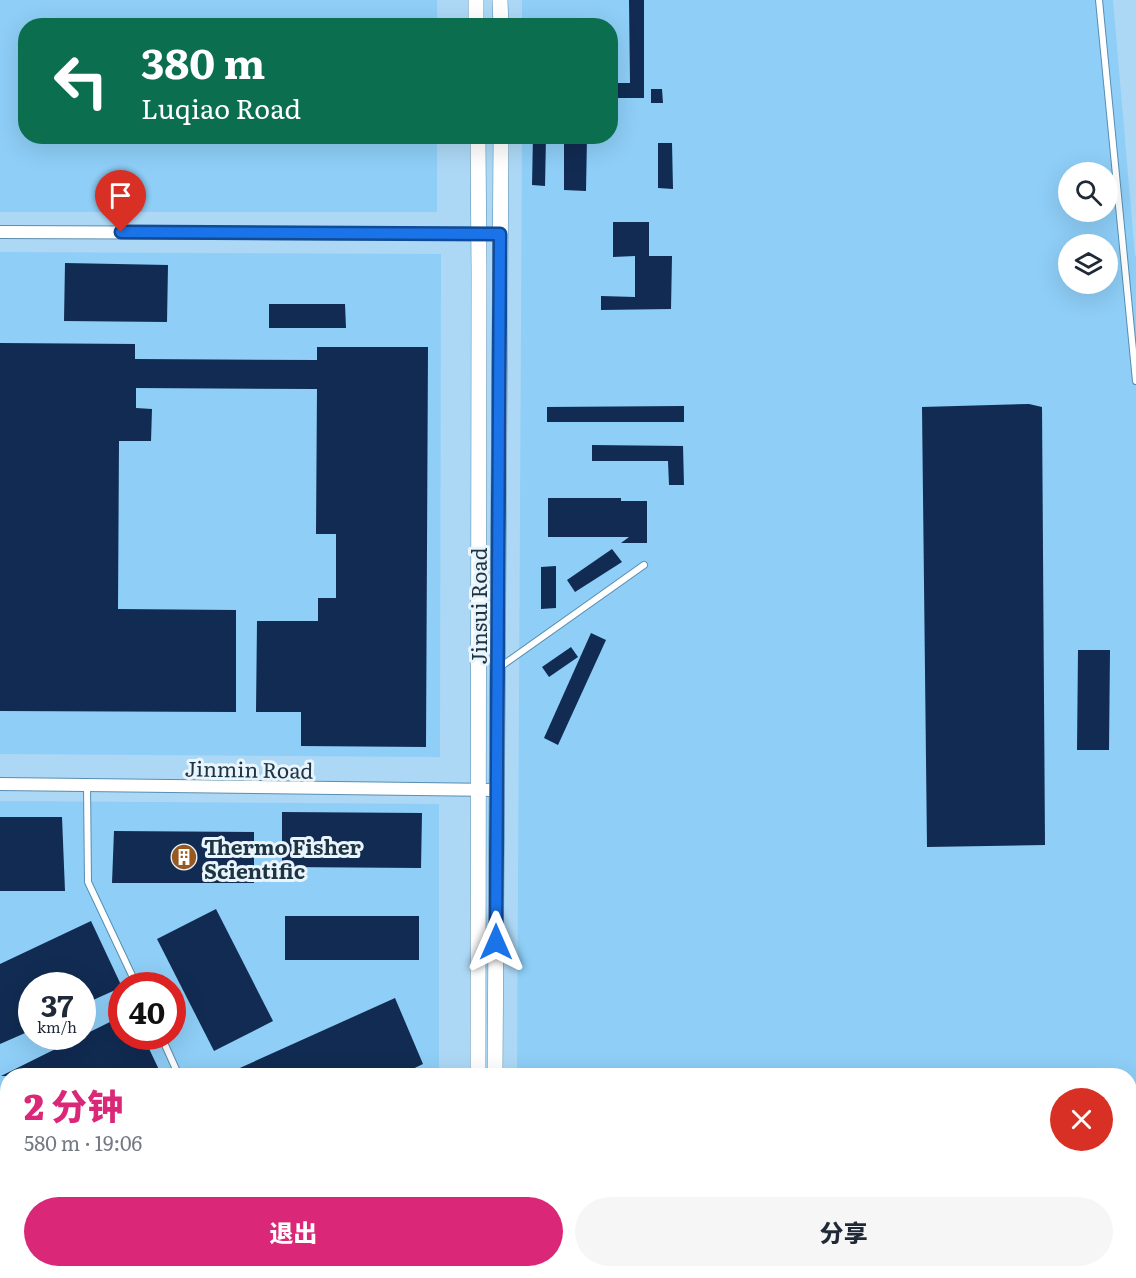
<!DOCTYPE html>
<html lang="zh">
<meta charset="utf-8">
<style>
body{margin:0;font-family:Literata,"Noto Sans SC",serif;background:#f6f6f7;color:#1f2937;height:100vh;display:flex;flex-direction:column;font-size:22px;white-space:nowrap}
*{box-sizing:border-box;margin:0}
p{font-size:20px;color:#747a83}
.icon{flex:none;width:33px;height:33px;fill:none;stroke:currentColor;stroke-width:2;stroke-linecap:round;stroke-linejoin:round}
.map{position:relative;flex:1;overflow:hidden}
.panel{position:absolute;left:0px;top:1068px;width:1137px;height:210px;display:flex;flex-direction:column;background:#fff;border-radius:24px 24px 0 0;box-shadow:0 6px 24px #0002}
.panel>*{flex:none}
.top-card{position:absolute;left:18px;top:18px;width:600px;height:126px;border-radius:24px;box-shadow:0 6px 24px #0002;background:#0b6e4f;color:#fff;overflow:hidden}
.buttons{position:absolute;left:1058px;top:162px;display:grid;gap:12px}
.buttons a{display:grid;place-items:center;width:60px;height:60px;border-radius:50%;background:#fff;box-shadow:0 6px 24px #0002;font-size:30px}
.speed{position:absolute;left:18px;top:972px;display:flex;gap:12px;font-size:30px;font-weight:700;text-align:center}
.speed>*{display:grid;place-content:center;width:78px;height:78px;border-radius:50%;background:#fff;box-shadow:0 6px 24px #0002;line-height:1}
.speed small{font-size:15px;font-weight:400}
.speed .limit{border:9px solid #d22;background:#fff;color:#111}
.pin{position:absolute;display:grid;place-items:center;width:51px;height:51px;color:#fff;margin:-62px -26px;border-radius:50% 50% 50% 0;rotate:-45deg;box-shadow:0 0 6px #0007}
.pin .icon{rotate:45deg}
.me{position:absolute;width:66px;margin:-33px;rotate:0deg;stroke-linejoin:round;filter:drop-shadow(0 0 4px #0008)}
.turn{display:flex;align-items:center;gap:21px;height:126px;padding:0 24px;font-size:27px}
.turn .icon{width:78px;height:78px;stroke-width:2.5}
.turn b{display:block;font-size:42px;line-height:51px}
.round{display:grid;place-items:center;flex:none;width:63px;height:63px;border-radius:32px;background:#f6f6f7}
.summary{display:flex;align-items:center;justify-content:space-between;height:102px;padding:0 24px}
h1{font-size:36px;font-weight:800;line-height:45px;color:#db2777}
.cta{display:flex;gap:12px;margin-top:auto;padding:12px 24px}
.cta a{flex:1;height:69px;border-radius:36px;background:#db2777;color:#fff;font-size:24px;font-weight:800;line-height:69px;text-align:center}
.cta a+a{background:#f6f6f7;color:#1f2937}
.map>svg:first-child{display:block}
.built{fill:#8ecef7;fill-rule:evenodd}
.building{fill:#112b52}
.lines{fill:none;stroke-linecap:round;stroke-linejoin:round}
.service-casing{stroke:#588eb1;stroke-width:8}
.minor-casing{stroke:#588eb1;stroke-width:14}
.tertiary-casing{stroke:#588eb1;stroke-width:16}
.path{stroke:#618298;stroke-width:2;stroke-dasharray:4.5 4.5;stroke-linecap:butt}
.service{stroke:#fff;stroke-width:6}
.minor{stroke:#fff;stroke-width:12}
.tertiary{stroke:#fff;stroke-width:15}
.route-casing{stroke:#114b97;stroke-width:15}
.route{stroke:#1a73e8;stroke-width:10}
.labels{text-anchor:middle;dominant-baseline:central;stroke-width:6;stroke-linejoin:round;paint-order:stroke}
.street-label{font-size:21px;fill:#1e3443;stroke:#e9f4fc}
.poi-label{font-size:21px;font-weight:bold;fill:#1e3443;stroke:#e9f4fc;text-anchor:start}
</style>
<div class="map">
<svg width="1136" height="1278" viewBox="0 0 1136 1278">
<rect width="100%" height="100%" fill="#acd8f6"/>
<g class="built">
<path d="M 0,0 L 437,0 L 437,25 L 26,26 L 26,136 L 437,137 L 437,212 L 0,212 Z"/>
<path d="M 522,0 L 1113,0 L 1135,256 L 1136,256 L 1136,1278 L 516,1278 L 516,1270 L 1130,1270 L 1130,1076 L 517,1075 L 522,137 L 610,136 L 610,26 L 522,25 ZM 1068,172 L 1107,172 L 1107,212 L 1068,212 ZM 1068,244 L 1107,244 L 1107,284 L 1068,284 Z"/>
<path d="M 0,252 L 441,254 L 440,757 L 0,754 Z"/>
<path d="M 0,801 L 439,804 L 439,1075 L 8,1076 L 8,1270 L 267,1271 L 251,1278 L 0,1278 ZM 32,986 L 82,986 L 82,1036 L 32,1036 ZM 122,986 L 172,986 L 172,1036 L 122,1036 Z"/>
</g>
<g class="building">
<path d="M 629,0 L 644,0 L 644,98 L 610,98 L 610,83 L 630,83 Z"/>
<path d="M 651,89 L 662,89 L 663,103 L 651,103 Z"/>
<path d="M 533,136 L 546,136 L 545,186 L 532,185 Z"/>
<path d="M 564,136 L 587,136 L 586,191 L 564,190 Z"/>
<path d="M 658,143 L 672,143 L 673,189 L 658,188 Z"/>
<path d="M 613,222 L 649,222 L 649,256 L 672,256 L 671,309 L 601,310 L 601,296 L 635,297 L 635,256 L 613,257 Z"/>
<path d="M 65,263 L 168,265 L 167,322 L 64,321 Z"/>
<path d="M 269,304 L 345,304 L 346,328 L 269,328 Z"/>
<path d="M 0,343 L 135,344 L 135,359 L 317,360 L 317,347 L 428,347 L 426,747 L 301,746 L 301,712 L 256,712 L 257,621 L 318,621 L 318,598 L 336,598 L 336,534 L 316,534 L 317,389 L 136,388 L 136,408 L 152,409 L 151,441 L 119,441 L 118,609 L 236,610 L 236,712 L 0,711 Z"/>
<path d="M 1029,404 L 1042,407 L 1045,845 L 927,847 L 922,407 Z"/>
<path d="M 684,406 L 684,422 L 547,422 L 547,407 Z"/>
<path d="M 592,445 L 683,446 L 684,485 L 669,485 L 668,461 L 592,461 Z"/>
<path d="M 548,498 L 621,498 L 621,501 L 647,501 L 647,543 L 621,543 L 629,537 L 548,537 Z"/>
<path d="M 612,549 L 622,562 L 575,592 L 567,580 Z"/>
<path d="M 556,566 L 556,608 L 541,609 L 541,567 Z"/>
<path d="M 591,633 L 606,640 L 558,745 L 544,738 Z"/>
<path d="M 571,647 L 578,657 L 549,677 L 542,667 Z"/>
<path d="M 1078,650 L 1110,650 L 1109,750 L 1077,750 Z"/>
<path d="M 282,812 L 422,813 L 421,868 L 282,867 Z"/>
<path d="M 0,817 L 62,817 L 65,891 L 0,891 Z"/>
<path d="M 114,831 L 254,832 L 254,883 L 112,883 Z"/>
<path d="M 216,909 L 273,1021 L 214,1051 L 157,939 Z"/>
<rect x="285" y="916" width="134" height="44"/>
<path d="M 91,921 L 122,987 L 82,1005 L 82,986 L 32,986 L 32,1030 L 0,1044 L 0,964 Z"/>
<path d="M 395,998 L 423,1064 L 398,1076 L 222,1076 Z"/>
<path d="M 122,1016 L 122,1036 L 143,1036 L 162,1076 L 1,1076 Z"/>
</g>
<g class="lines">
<g class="service-casing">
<g id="service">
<path d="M 1099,0 L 1136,381"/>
<path d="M 500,667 L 644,565"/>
<path d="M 87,785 L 88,882 L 137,986"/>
<path d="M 161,1036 L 179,1076"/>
<path d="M 1130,1121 L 1136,1121"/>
<path d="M 270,1270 L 273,1278"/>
</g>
</g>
<g class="minor-casing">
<g id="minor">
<path d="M 0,232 L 500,234"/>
<path d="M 0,784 L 497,790"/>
</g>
</g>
<g class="tertiary-casing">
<g id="tertiary">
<path d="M 500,0 L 501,26"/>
<path d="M 476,26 L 476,0"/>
<path d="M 478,1076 L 479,272 L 478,136"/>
<path d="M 495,1076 L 501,136"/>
<path d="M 479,1270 L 479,1278"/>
<path d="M 316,1278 L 333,1270"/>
<path d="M 354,1278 L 371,1270"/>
<path d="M 494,1278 L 494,1270"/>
</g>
</g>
<path class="path" d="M 384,1277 L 398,1270"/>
<use href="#service" class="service"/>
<use href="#minor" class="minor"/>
<use href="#tertiary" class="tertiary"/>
</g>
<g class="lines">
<g class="route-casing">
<path id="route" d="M 121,232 L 500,234 L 496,942"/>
</g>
<use href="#route" class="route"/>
</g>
<defs>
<g id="building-disc" transform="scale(1.35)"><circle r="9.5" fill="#985921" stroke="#e9f4fc"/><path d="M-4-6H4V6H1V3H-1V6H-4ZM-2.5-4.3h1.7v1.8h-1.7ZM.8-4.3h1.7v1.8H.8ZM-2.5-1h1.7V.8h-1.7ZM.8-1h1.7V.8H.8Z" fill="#fff"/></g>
</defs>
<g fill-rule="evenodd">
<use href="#building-disc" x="184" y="857"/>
</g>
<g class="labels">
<g class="street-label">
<text transform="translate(477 606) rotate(-90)">Jinsui Road</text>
<text transform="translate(249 768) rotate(1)">Jinmin Road</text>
</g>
<g class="poi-label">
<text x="204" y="845">Thermo Fisher<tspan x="204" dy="24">Scientific</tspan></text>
</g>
</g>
</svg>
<div class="buttons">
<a><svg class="icon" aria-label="search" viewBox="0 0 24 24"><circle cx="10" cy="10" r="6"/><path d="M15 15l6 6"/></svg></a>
<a><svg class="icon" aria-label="layers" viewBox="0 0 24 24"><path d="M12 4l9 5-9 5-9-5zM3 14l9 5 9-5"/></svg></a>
</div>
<div class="speed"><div>37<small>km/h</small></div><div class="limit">40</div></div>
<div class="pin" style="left:121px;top:232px;background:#d93025"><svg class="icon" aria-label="arrive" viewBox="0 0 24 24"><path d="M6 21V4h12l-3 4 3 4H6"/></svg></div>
<svg class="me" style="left:496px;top:942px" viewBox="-20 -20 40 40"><path d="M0-17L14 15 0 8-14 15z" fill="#1a73e8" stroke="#fff" stroke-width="4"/></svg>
<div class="top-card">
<div class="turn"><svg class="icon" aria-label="left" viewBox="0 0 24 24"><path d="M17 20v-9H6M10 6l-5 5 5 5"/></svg><div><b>380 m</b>Luqiao Road</div></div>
</div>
<section class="panel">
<div class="summary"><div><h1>2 分钟</h1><p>580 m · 19:06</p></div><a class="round" style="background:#d93025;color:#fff"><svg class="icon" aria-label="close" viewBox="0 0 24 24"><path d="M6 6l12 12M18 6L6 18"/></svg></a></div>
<div class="cta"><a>退出</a><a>分享</a></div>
</section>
</div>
